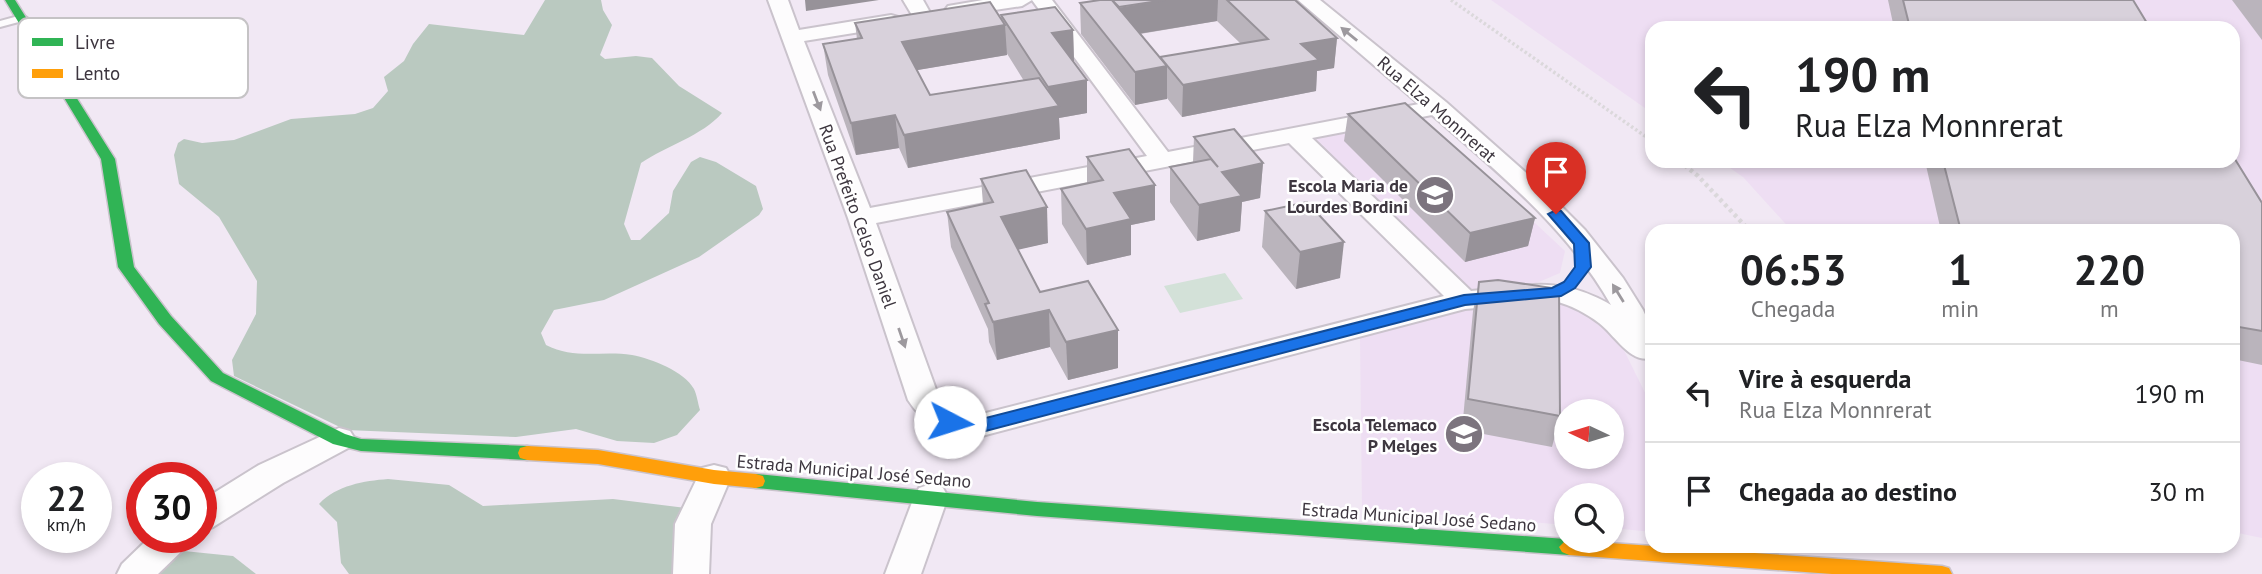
<!DOCTYPE html>
<html lang="pt">
<meta charset="utf-8">
<style>
body{margin:0;font-family:"PT Sans",sans-serif;background:#f2f2f2;color:#202124;height:100vh;display:flex;flex-direction:column;font-size:26px;white-space:nowrap}
*{box-sizing:border-box;margin:0}
p{font-size:23px;color:#757577}
.icon{flex:none;width:38px;height:38px;fill:none;stroke:currentColor;stroke-width:2;stroke-linecap:round;stroke-linejoin:round}
.map{position:relative;flex:1;overflow:hidden}
.side{position:absolute;left:1645px;top:224px;width:595px;height:329px;display:flex;flex-direction:column;background:#fff;border-radius:21px;box-shadow:0 4px 10px #0003}
.side>*{flex:none}
.banner{position:absolute;left:1645px;top:21px;width:595px;height:147px;border-radius:21px;box-shadow:0 4px 10px #0003;background:#fff;color:#202124;overflow:hidden}
.needle{width:46px;rotate:274deg}
.buttons{position:absolute;left:1554px;top:399px;display:grid;gap:14px}
.buttons a{display:grid;place-items:center;width:70px;height:70px;border-radius:50%;background:#fff;box-shadow:0 4px 10px #0003;font-size:35px}
.speed{position:absolute;left:21px;top:462px;display:flex;gap:14px;font-size:35px;font-weight:700;text-align:center}
.speed>*{display:grid;place-content:center;width:91px;height:91px;border-radius:50%;background:#fff;box-shadow:0 4px 10px #0003;line-height:1}
.speed small{font-size:18px;font-weight:400}
.speed .limit{border:10px solid #d22;background:#fff;color:#111}
.pin{position:absolute;display:grid;place-items:center;width:60px;height:60px;color:#fff;margin:-72px -30px;border-radius:50% 50% 50% 0;rotate:-45deg;box-shadow:0 0 7px #0007}
.pin .icon{rotate:45deg}
.me{position:absolute;width:77px;margin:-38px;rotate:95deg;stroke-linejoin:round;filter:drop-shadow(0 0 5px #0008)}
.turn{display:flex;align-items:center;gap:24px;height:147px;padding:0 35px;font-size:32px}
.turn .icon{width:91px;height:91px;stroke-width:2.5}
.turn b{display:block;font-size:49px;line-height:60px}
.eta{display:flex;justify-content:space-evenly;align-items:center;height:119px;text-align:center}
.eta b{font-size:42px;font-weight:700;line-height:49px}
ul{padding:0;list-style:none}
li{display:flex;align-items:center;gap:21px;height:98px;padding:0 35px;border-top:2px solid #e0e0e0}
li div{flex:1}
li b{display:block;font-size:26px}
li em{font-style:normal}
.map>svg:first-child{display:block}
.built{fill:#eedef3;fill-rule:evenodd}
.green{fill:#d3e1d8}
.forest{fill:#bac9c0}
.lines{fill:none;stroke-linecap:round;stroke-linejoin:round}
.lane-casing{stroke:#cac3cc;stroke-width:4}
.street-casing{stroke:#cac3cc;stroke-width:4}
.fast-casing{stroke:#cac3cc;stroke-width:3}
.slow-casing{stroke:#cac3cc;stroke-width:3}
.path-far1{stroke:#dbd8db;stroke-width:3.5;stroke-dasharray:2.5 2.5;stroke-linecap:butt}
.path{stroke:#dbd8db;stroke-width:4.5;stroke-dasharray:3.5 3.5;stroke-linecap:butt}
.lane{fill:#fdfcfd;fill-rule:evenodd}
.street{fill:#fdfcfd;fill-rule:evenodd}
.fast{fill:#30b455;fill-rule:evenodd}
.slow{fill:#ff9f0a;fill-rule:evenodd}
.wall{fill:#bab4bc;fill-rule:evenodd}
.shaded-wall{fill:#979299}
.building{fill:#d8d1db;stroke:#979299;stroke-width:2}
.oneway{fill:#9d999e}
.route{fill:#1a73e8;stroke:#114b97;stroke-width:2}
.labels{text-anchor:middle;dominant-baseline:central;stroke-width:5;stroke-linejoin:round;paint-order:stroke}
.street-label{font-size:18px;fill:#3d363f;stroke:#fff}
.poi-label{font-size:18px;font-weight:bold;fill:#3d363f;stroke:#fff;text-anchor:end}
.key{fill:#fff;stroke:#c5c3c5;stroke-width:2}
.key-label{font-size:19px;fill:#3d363f}
</style>
<div class="map">
<svg width="2262" height="574" viewBox="0 0 2262 574">
<rect width="100%" height="100%" fill="#f1e8f4"/>
<g class="built">
<path d="M 1491,0 L 2262,0 L 2262,538 L 2233,532 L 2233,231 L 1792,231 L 1743,177 L 1720,161 L 2233,161 L 2233,28 L 1652,28 L 1652,113 Z"/>
<path d="M 1420,116 L 1565,251 L 1560,273 L 1527,287 L 1463,293 L 1310,140 Z"/>
<path d="M 1568,302 L 1617,336 L 1652,407 L 1652,532 L 1612,528 L 1612,495 L 1566,495 L 1566,525 L 1362,508 L 1360,337 L 1469,303 ZM 1566,411 L 1612,411 L 1612,457 L 1566,457 Z"/>
</g>
<path class="green" d="M 1225,273 L 1243,299 L 1180,313 L 1164,286 Z"/>
<g class="forest">
<path d="M 545,0 L 601,0 L 603,10 L 612,25 L 600,55 L 605,59 L 636,56 L 652,58 L 679,86 L 722,113 C 702,136 666,146 641,163 L 624,224 L 631,240 L 640,240 L 669,213 L 673,191 L 691,162 L 700,157 L 716,162 L 756,186 L 763,209 L 759,215 L 699,257 L 604,300 L 554,310 L 541,333 L 546,345 C 575,360 602,350 632,355 C 652,359 684,371 694,389 C 697,395 698,404 700,410 L 677,435 L 654,443 L 617,441 L 576,429 L 516,437 L 346,430 L 234,376 L 232,360 L 256,314 L 257,281 L 219,217 L 179,184 L 174,155 L 178,143 L 184,139 L 202,143 L 234,140 L 291,119 L 355,114 L 373,108 L 388,91 L 384,77 L 404,61 L 413,44 L 429,24 L 524,35 Z"/>
<path d="M 388,479 L 449,485 L 483,506 L 613,499 L 686,508 L 680,574 L 349,574 L 341,563 L 337,522 L 319,504 C 337,485 364,481 388,479 Z"/>
<path d="M 184,551 L 233,556 L 256,574 L 147,574 L 159,563 Z"/>
</g>
<g class="lines">
<g class="lane-casing">
<path id="lane" d="M 22,15 L 27,18 L 26,20 L 0,27 L 0,21 Z"/>
</g>
<g class="street-casing">
<g id="street">
<path d="M 768,0 L 788,0 L 799,30 L 891,15 L 898,17 L 901,21 L 898,25 L 891,27 L 804,41 L 870,208 L 1147,156 L 1032,0 L 1052,0 L 1168,152 L 1419,104 L 1298,0 L 1320,0 L 1446,102 L 1541,186 L 1585,230 L 1623,278 L 1643,310 L 1652,330 L 1652,358 C 1630,364 1615,335 1599,323 C 1586,313 1570,305 1555,301 L 1465,309 L 978,437 C 949,433 925,427 908,400 L 848,218 ZM 1432,115 C 1498,172 1568,229 1611,305 C 1559,275 1528,286 1471,291 L 1312,138 ZM 1289,143 L 1444,296 L 978,415 L 959,412 L 938,395 L 876,223 Z"/>
<path d="M 903,0 L 923,0 L 932,16 L 929,20 L 915,20 Z"/>
<path d="M 983,0 L 1032,0 L 1022,6 L 955,16 L 948,14 L 945,10 L 948,6 Z"/>
<path d="M 339,428 L 350,431 L 355,439 L 350,447 L 283,483 L 213,527 L 201,531 L 201,501 L 259,465 Z"/>
<path d="M 714,465 L 726,468 L 731,477 L 711,524 L 709,574 L 673,574 L 675,524 L 702,468 Z"/>
<path d="M 931,484 L 943,488 L 948,497 L 921,574 L 885,574 L 914,497 L 919,488 Z"/>
<path d="M 150,537 L 191,537 L 186,547 L 158,574 L 117,574 L 122,564 Z"/>
</g>
</g>
<g class="fast-casing">
<g id="fast">
<path d="M 5,0 L 15,0 L 115,159 L 134,267 L 171,316 L 223,373 L 345,434 L 361,439 L 527,446 L 534,448 L 536,453 L 534,458 L 527,460 L 361,451 L 333,444 L 211,381 L 159,324 L 118,267 L 101,159 Z"/>
<path d="M 756,474 L 1037,502 L 1566,539 L 1576,542 L 1579,547 L 1576,552 L 1569,555 L 1037,516 L 756,488 L 749,486 L 747,481 L 749,476 Z"/>
</g>
</g>
<g class="slow-casing">
<g id="slow">
<path d="M 527,446 L 598,450 L 714,470 L 756,474 L 763,476 L 765,481 L 763,486 L 756,488 L 714,484 L 598,464 L 527,460 L 520,458 L 518,453 L 520,448 Z"/>
<path d="M 1566,540 L 1942,566 L 1949,568 L 1952,574 L 1832,574 L 1569,555 L 1562,552 L 1559,547 Z"/>
</g>
</g>
<path class="path-far1" d="M 1451,0 L 1652,141"/>
<path class="path" d="M 1679,161 L 1698,176 L 1750,231"/>
<use href="#lane" class="lane"/>
<use href="#street" class="street"/>
<use href="#fast" class="fast"/>
<use href="#slow" class="slow"/>
</g>
<g class="wall">
<path d="M 1099,0 L 1295,0 L 1337,38 L 1334,68 L 1317,71 L 1316,91 L 1182,117 L 1167,98 L 1135,105 L 1081,34 L 1080,3 ZM 1217,21 L 1240,43 L 1160,57 L 1140,34 Z"/>
<path d="M 1888,0 L 2133,0 L 2150,28 L 1894,28 Z"/>
<path d="M 2232,0 L 2262,0 L 2262,40 Z"/>
<path d="M 1001,15 L 1073,30 L 1074,61 L 1073,61 L 1087,80 L 1087,113 L 1059,118 L 1060,139 L 908,168 L 899,148 L 856,155 L 828,75 L 823,44 L 857,39 L 855,23 L 1001,19 ZM 1006,52 L 1024,81 L 930,95 L 917,70 L 1007,55 Z"/>
<path d="M 1348,114 L 1535,218 L 1528,246 L 1465,262 L 1344,141 Z"/>
<path d="M 1194,137 L 1263,163 L 1260,198 L 1242,202 L 1240,231 L 1197,241 L 1170,202 L 1170,167 L 1193,162 Z"/>
<path d="M 1087,157 L 1155,220 L 1131,225 L 1131,255 L 1087,265 L 1062,224 L 1061,189 L 1087,183 Z"/>
<path d="M 1925,161 L 2233,161 L 2262,203 L 2262,365 L 2233,359 L 2233,231 L 1941,231 Z"/>
<path d="M 981,179 L 1048,243 L 1018,249 L 1040,292 L 1118,330 L 1118,368 L 1068,380 L 1050,347 L 997,360 L 989,342 L 988,329 L 951,247 L 947,212 L 983,204 Z"/>
<path d="M 1265,211 L 1340,278 L 1296,289 L 1262,247 Z"/>
<path d="M 1479,282 L 1560,416 L 1552,447 L 1462,430 L 1473,311 Z"/>
</g>
<g class="shaded-wall">
<path d="M 805,0 L 879,0 L 806,11 Z"/>
<path d="M 1165,0 L 1218,0 L 1217,21 L 1119,37 L 1118,8 Z"/>
<path d="M 1005,25 L 1007,55 L 906,72 L 902,42 Z"/>
<path d="M 1073,30 L 1074,61 L 1054,65 L 1052,33 Z"/>
<path d="M 1337,38 L 1334,68 L 1317,71 L 1316,91 L 1182,117 L 1183,85 L 1301,44 Z"/>
<path d="M 1167,66 L 1167,99 L 1135,105 L 1135,72 Z"/>
<path d="M 1087,80 L 1087,113 L 1059,118 L 1060,139 L 908,168 L 904,135 L 1049,108 L 1048,87 Z"/>
<path d="M 895,115 L 899,148 L 856,155 L 851,123 Z"/>
<path d="M 1263,163 L 1260,198 L 1242,202 L 1240,231 L 1197,241 L 1199,205 L 1222,172 Z"/>
<path d="M 1155,185 L 1155,220 L 1131,225 L 1131,255 L 1087,265 L 1086,229 L 1114,193 Z"/>
<path d="M 1047,207 L 1048,243 L 1004,253 L 1001,217 Z"/>
<path d="M 1535,218 L 1528,246 L 1465,262 L 1470,233 Z"/>
<path d="M 1344,242 L 1340,278 L 1296,289 L 1300,252 Z"/>
<path d="M 1049,310 L 1050,347 L 997,360 L 993,322 Z"/>
<path d="M 1118,330 L 1118,368 L 1068,380 L 1066,342 Z"/>
</g>
<g class="building">
<path d="M 1100,0 L 1112,0 L 1167,66 L 1135,72 L 1080,3 Z"/>
<path d="M 1112,0 L 1165,0 L 1119,7 Z"/>
<path d="M 1227,0 L 1295,0 L 1337,38 L 1301,44 L 1319,60 L 1183,85 L 1160,57 L 1268,39 Z"/>
<path d="M 1903,0 L 2133,0 L 2150,28 L 1910,28 Z"/>
<path d="M 990,2 L 1005,25 L 902,42 L 930,95 L 1039,78 L 1059,106 L 904,135 L 895,115 L 851,123 L 823,44 L 862,38 L 855,23 Z"/>
<path d="M 1055,7 L 1073,30 L 1052,33 L 1087,80 L 1048,87 L 1001,15 Z"/>
<path d="M 1405,103 L 1535,218 L 1470,233 L 1348,114 Z"/>
<path d="M 1234,129 L 1263,163 L 1222,172 L 1242,196 L 1199,205 L 1170,167 L 1211,159 L 1218,167 L 1194,137 Z"/>
<path d="M 1129,149 L 1155,185 L 1114,193 L 1131,219 L 1086,229 L 1061,189 L 1103,180 L 1087,157 Z"/>
<path d="M 2233,156 L 2262,203 L 2262,331 L 2233,326 L 2233,231 L 1961,231 L 1943,161 L 2233,161 Z"/>
<path d="M 1026,170 L 1047,207 L 1001,217 L 1040,292 L 1088,281 L 1118,330 L 1066,342 L 1049,310 L 993,322 L 985,304 L 989,303 L 947,212 L 993,202 L 981,179 Z"/>
<path d="M 1307,202 L 1344,242 L 1300,252 L 1265,211 Z"/>
<path d="M 1498,280 L 1559,289 L 1560,416 L 1468,399 L 1479,282 Z"/>
</g>
<defs><path id="oneway-solid" d="M-6-.8H1V-3.2L6.5 0L1 3.2V.8H-6Z" transform="scale(1.75)"/></defs>
<g class="oneway">
<use href="#oneway-solid" transform="translate(1349 34) rotate(-141)"/>
<use href="#oneway-solid" transform="translate(817 101) rotate(69)"/>
<use href="#oneway-solid" transform="translate(1618 293) rotate(-122)"/>
<use href="#oneway-solid" transform="translate(902 338) rotate(71)"/>
</g>
<path class="route" d="M 1556,210 L 1561,211 L 1589,243 L 1591,267 L 1575,288 L 1561,296 L 1465,305 L 978,433 L 943,426 L 941,422 L 943,417 L 950,416 L 978,420 L 1464,295 L 1552,288 L 1564,282 L 1575,267 L 1574,244 L 1548,214 Z"/>
<defs>
<g id="school-disc" transform="scale(2.0125)"><circle r="9.5" fill="#7c747e" stroke="#fff"/><path d="M0-5L7-2L0 1L-7-2ZM-4 1L0 2.5L4 1V4Q0 6-4 4Z" fill="#fff"/></g>
</defs>
<g fill-rule="evenodd">
<use href="#school-disc" x="1435" y="195"/>
<use href="#school-disc" x="1464" y="434"/>
</g>
<g class="labels">
<g class="street-label">
<text transform="translate(1437 109) rotate(41)">Rua Elza Monnrerat</text>
<text transform="translate(858 216) rotate(70)">Rua Prefeito Celso Daniel</text>
<text transform="translate(854 471) rotate(5)">Estrada Municipal José Sedano</text>
<text transform="translate(1419 517) rotate(4)">Estrada Municipal José Sedano</text>
</g>
<g class="poi-label">
<text x="1408" y="185">Escola Maria de<tspan x="1408" dy="21">Lourdes Bordini</tspan></text>
<text x="1437" y="424">Escola Telemaco<tspan x="1437" dy="21">P Melges</tspan></text>
</g>
</g>
<rect x="18" y="18" width="230" height="80" rx="10" class="key"/>
<rect x="32" y="38" width="31" height="8" fill="#30b455"/>
<rect x="32" y="69" width="31" height="9" fill="#ff9f0a"/>
<g class="key-label">
<text x="75" y="49">Livre</text>
<text x="75" y="80">Lento</text>
</g>
</svg>
<div class="buttons">
<a><svg class="needle" viewBox="-14 -14 28 28"><path d="M0-13l5 13h-10z" fill="#e53935"/><path d="M0 13l5-13h-10z" fill="#757577"/></svg></a>
<a><svg class="icon" aria-label="search" viewBox="0 0 24 24"><circle cx="10" cy="10" r="6"/><path d="M15 15l6 6"/></svg></a>
</div>
<div class="speed"><div>22<small>km/h</small></div><div class="limit">30</div></div>
<div class="pin" style="left:1556px;top:214px;background:#d93025"><svg class="icon" aria-label="arrive" viewBox="0 0 24 24"><path d="M6 21V4h12l-3 4 3 4H6"/></svg></div>
<svg class="me" style="left:950px;top:422px" viewBox="-20 -20 40 40"><circle r="19" fill="#fff"/><path d="M0-13L10 11 0 6-10 11z" fill="#1a73e8"/></svg>
<div class="banner">
<div class="turn"><svg class="icon" aria-label="left" viewBox="0 0 24 24"><path d="M17 20v-9H6M10 6l-5 5 5 5"/></svg><div><b>190 m</b>Rua Elza Monnrerat</div></div>
</div>
<section class="side">
<div class="eta">
<div><b>06:53</b><p>Chegada</p></div>
<div><b>1</b><p>min</p></div>
<div><b>220</b><p>m</p></div>
</div>
<ul>
<li><svg class="icon" aria-label="left" viewBox="0 0 24 24"><path d="M17 20v-9H6M10 6l-5 5 5 5"/></svg><div><b>Vire à esquerda</b><p>Rua Elza Monnrerat</p></div><em>190 m</em></li>
<li><svg class="icon" aria-label="arrive" viewBox="0 0 24 24"><path d="M6 21V4h12l-3 4 3 4H6"/></svg><div><b>Chegada ao destino</b></div><em>30 m</em></li>
</ul>
</section>
</div>
